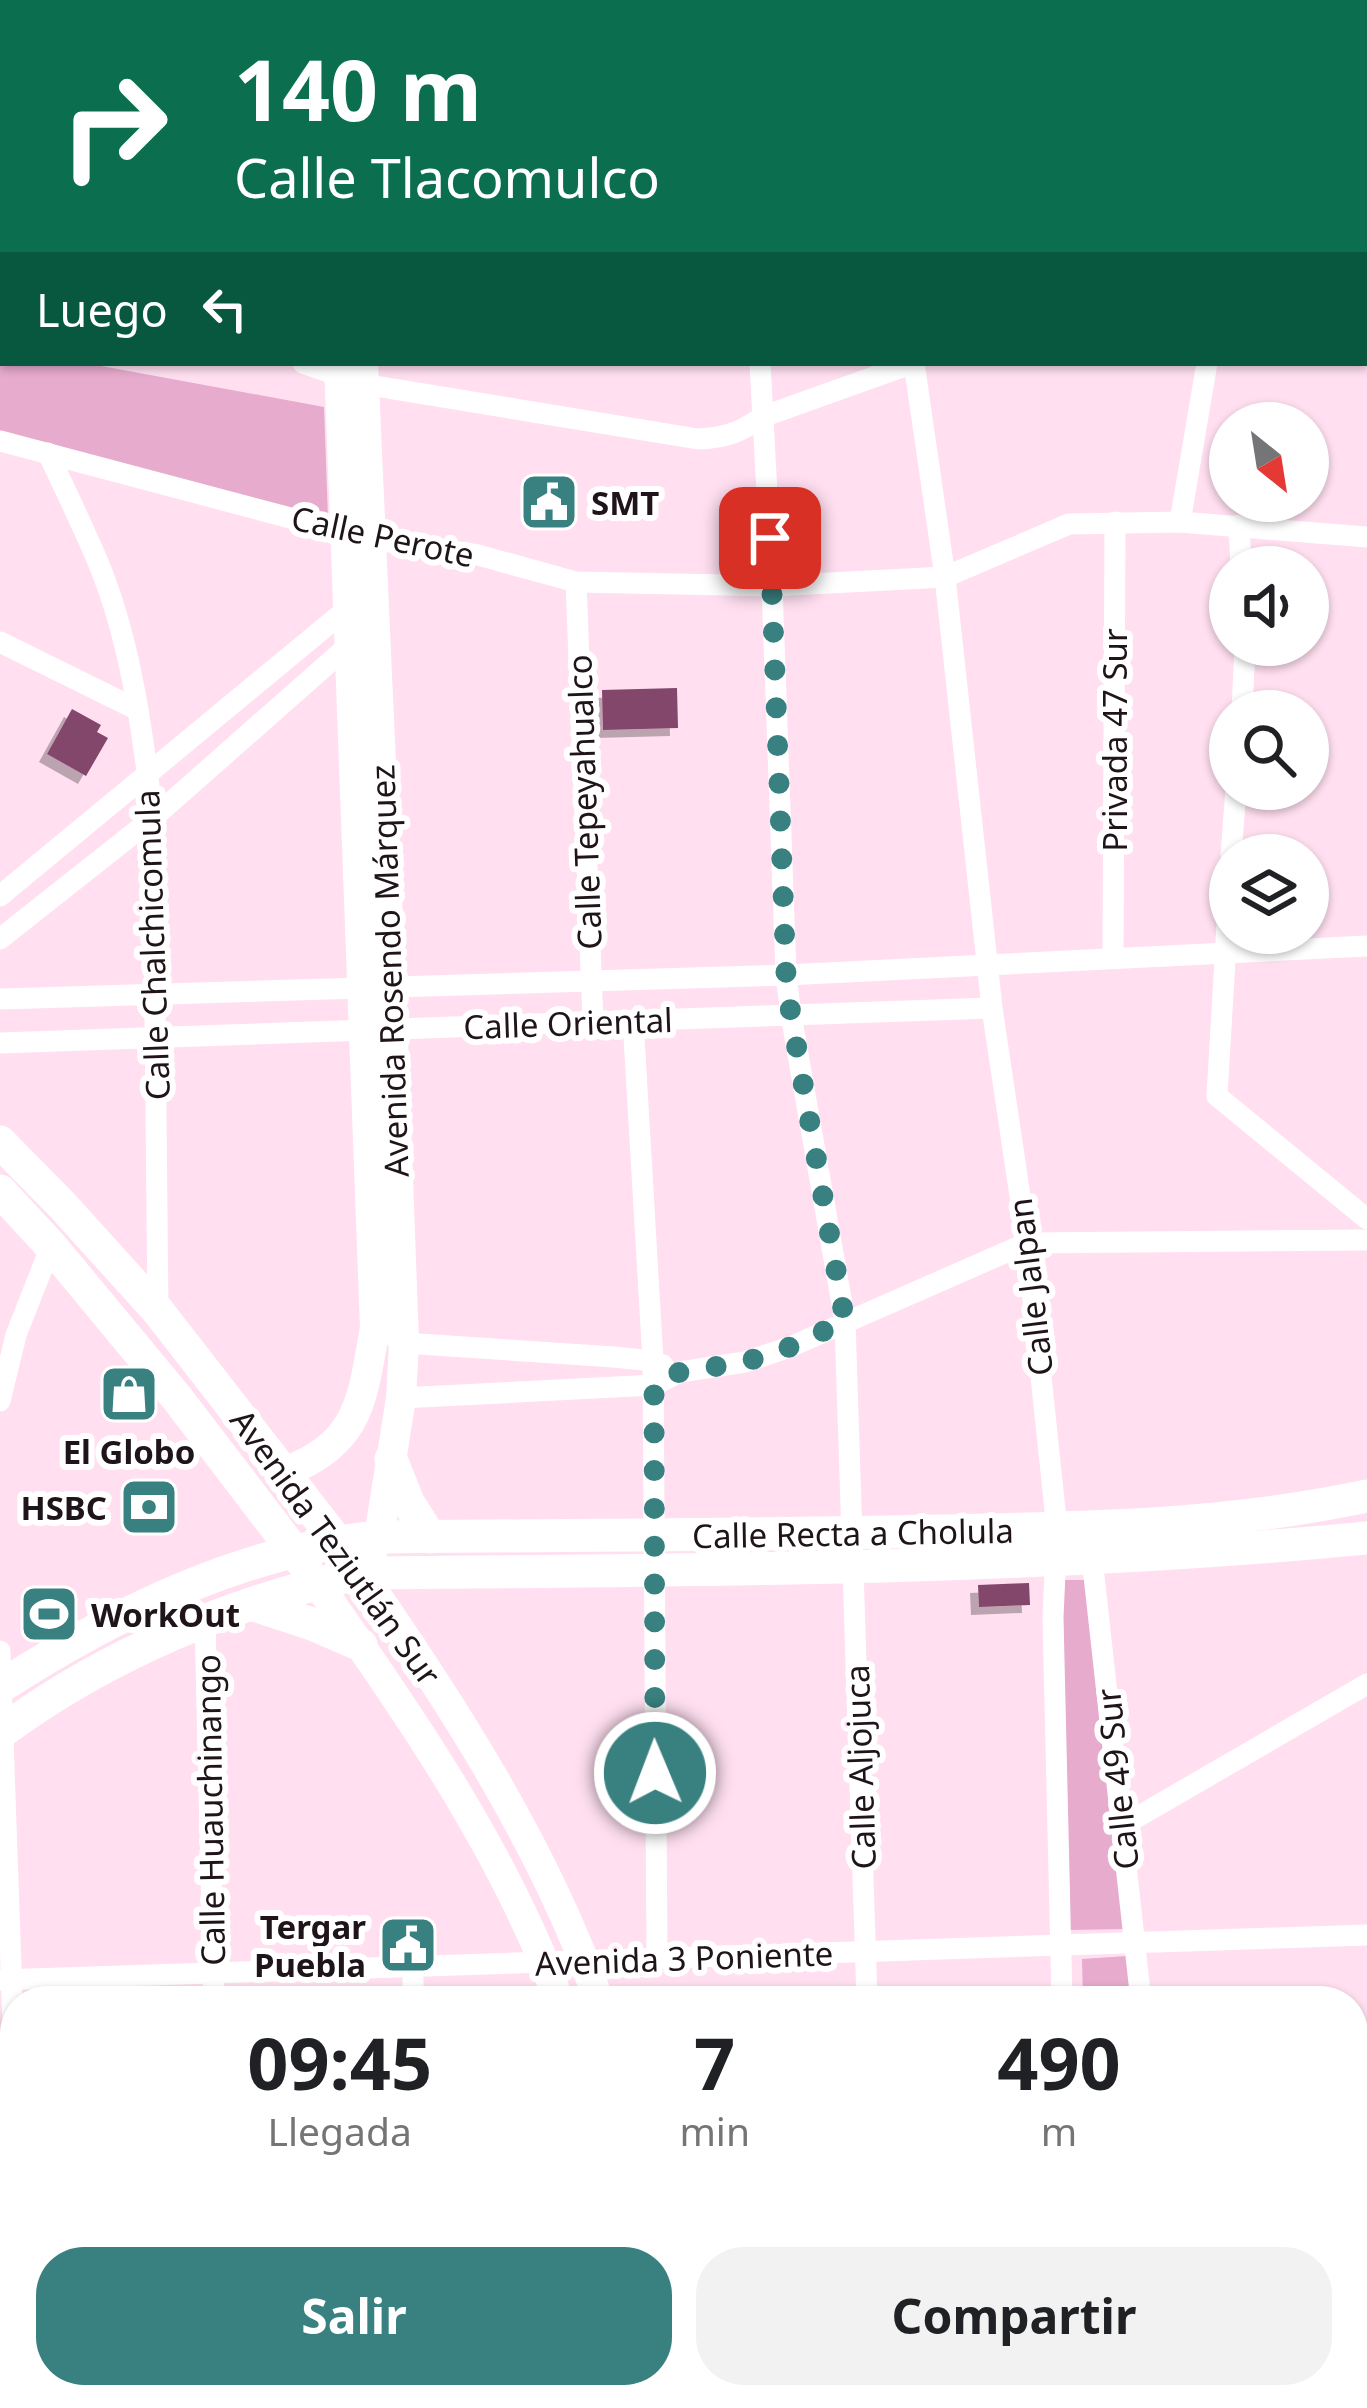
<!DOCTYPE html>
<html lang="es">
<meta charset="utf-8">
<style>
body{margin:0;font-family:"Noto Sans",sans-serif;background:#f2f2f2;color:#202124;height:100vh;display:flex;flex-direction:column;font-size:45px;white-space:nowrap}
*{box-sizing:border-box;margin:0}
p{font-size:39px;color:#757577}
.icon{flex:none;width:66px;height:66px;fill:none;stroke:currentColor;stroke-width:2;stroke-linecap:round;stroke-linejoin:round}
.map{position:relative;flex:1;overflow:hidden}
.details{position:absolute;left:0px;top:1986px;width:1368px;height:423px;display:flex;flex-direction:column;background:#fff;border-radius:48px 48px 0 0;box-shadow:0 3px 9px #0004}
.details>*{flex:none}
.top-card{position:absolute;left:0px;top:0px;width:1368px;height:366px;box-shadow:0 3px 9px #0004;background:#0b6e4f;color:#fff;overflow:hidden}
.needle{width:78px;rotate:150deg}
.buttons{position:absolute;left:1209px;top:402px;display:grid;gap:24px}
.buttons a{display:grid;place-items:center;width:120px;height:120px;border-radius:50%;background:#fff;box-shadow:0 3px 9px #0004;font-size:60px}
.pin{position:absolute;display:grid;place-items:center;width:102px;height:102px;color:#fff;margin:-51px;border-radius:24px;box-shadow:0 6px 18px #0006}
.me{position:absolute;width:132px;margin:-66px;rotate:359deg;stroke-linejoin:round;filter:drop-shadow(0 0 9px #0008)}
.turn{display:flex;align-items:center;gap:42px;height:252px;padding:0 36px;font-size:54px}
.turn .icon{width:156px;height:156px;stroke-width:2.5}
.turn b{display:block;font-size:84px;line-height:102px}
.then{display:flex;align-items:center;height:114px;padding:0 36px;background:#0003;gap:24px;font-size:45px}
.eta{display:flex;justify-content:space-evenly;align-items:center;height:204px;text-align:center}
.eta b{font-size:72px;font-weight:700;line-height:84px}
.action{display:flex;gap:24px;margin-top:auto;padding:24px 36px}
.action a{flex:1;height:138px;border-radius:48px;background:#398180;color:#fff;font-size:48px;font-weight:700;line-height:138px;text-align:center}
.action a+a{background:#f2f2f2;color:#202124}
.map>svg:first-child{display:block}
.green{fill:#e7abcd}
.building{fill:#83476c;filter:url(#shadow)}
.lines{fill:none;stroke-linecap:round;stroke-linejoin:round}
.minor{stroke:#fff;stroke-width:21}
.tertiary{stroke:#fff;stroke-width:27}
.secondary{stroke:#fff;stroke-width:30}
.primary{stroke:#fff;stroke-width:33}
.route{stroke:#398180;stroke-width:21;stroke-dasharray:0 37.8}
.labels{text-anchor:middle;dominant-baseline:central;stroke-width:12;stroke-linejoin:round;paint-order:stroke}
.poi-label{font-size:33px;font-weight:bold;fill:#1e141a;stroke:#fff;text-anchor:start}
.street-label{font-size:33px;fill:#1e141a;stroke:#fff}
</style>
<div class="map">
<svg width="1367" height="2408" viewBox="0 0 1367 2408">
<defs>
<filter id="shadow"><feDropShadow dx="-8" dy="8" stdDeviation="0" flood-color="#0004"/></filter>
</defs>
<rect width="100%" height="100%" fill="#ffdff0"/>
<g class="green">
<path d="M 0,347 L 3,348 L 3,363 L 85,363 L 324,407 L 328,518 L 0,434 Z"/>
<path d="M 1061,1580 L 1087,1580 L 1126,1929 L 1069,1930 Z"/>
<path d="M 1127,1956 L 1131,2001 L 1083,2001 L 1082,1959 Z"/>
</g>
<g class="building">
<path d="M 677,688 L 678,728 L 603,730 L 602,690 Z"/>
<path d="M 72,709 L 101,725 L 97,732 L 108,738 L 86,776 L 47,754 Z"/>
<path d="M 1029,1583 L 1030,1605 L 979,1607 L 978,1585 Z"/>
</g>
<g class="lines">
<g class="minor">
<path d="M 1237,0 L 1237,3"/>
<path d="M 747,3 L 747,0"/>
<path d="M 0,33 L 3,33"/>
<path d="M 1365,159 L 1367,159"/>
<path d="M 0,190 L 3,189"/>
<path d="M 0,246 L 3,247"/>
<path d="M 303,363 L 363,384 L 698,439 C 725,438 741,432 762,417 L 913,363"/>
<path d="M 760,363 L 772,586 L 786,975 L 791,1015 L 845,1321 L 867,2001"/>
<path d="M 914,363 L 945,577 L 992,1008 L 1027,1243 L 1057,1529 L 1053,1617 L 1062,2001"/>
<path d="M 0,441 L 370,539 L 478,555 L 576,582 L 772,586 L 945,577 L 1069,524 L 1180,522 L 1367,537"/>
<path d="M 48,453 C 66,492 86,532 102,572 C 132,649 143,736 153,818 L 158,1311"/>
<path d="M 1180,522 L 1207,363"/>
<path d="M 1239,525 L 1241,567"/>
<path d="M 576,582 L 593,1022"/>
<path d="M 0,642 L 138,710"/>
<path d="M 1242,711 L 1245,645"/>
<path d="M 1231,855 L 1236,789"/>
<path d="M 1230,874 L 1217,1096 L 1367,1219"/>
<path d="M 0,896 L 353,604"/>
<path d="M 0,939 L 153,818 L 357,638"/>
<path d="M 1113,958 L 1115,522"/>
<path d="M 0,999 L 786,975 L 1367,946"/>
<path d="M 633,1020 L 653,1361 L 657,1959"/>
<path d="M 0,1043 L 992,1008"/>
<path d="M 396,1339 L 404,1343 L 614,1357 L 653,1361 L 663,1365"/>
<path d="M 401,1398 L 654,1385 L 680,1372 L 745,1362 L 790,1347 L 1027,1243 L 1367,1240"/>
<path d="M 0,1401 L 16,1335 L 51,1246"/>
<path d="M 1092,1558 L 1141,2001"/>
<path d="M 205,1619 L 214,2001"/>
<path d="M 0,1651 L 15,2083"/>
<path d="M 1122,1826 L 1367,1684"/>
<path d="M 413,1967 L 413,2001"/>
<path d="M 0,1980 L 1367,1935"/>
<path d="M 226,2394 L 226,2408"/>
<path d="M 425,2394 L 425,2408"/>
<path d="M 878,2394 L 878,2408"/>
<path d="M 1079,2394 L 1079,2408"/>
<path d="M 1183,2394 L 1185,2408"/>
</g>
<g class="tertiary">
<path d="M 1353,2276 L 1367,2277"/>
<path d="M 0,2356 L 15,2355"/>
<path d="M 0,2392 L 15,2392"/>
</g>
<g class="secondary">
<path d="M 325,0 L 326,3"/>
<path d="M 358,0 L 358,3"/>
<path d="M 363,363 L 391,986 L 404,1343 L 401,1398 L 379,1537 L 361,1573 C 453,1705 545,1848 599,2001"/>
<path d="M 285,1472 C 361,1443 362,1399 375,1328 L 339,363"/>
<path d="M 317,1583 C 409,1715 503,1848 559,2001"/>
<path d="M 634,2394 L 635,2408"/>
<path d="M 671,2394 L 671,2408"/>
</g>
<g class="primary">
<path d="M 0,1142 L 63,1206 L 158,1311 L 349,1557"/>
<path d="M 0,1191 L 51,1246 L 177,1398 L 306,1567"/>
<path d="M 391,1459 L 408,1502 L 430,1537"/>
<path d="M 251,1604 L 315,1625 L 361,1645"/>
<path d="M 0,1687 C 113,1614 242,1550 379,1537 C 567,1535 754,1535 942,1531 C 1084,1528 1228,1526 1367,1496"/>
<path d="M 0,1733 C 106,1654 233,1602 361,1573 C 696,1570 1033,1570 1367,1538"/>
</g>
</g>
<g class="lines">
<path class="route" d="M 655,1773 L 654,1385 L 680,1372 L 745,1362 L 790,1347 L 845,1321 L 791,1015 L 786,974 L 770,538"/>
</g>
<defs>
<g id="civic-square" transform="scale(3)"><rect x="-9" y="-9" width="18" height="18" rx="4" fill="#398180" stroke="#fff"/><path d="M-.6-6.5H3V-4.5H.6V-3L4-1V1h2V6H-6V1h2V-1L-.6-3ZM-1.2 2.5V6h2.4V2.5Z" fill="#fff"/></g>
<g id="shop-square" transform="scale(3)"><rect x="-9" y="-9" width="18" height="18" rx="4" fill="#398180" stroke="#fff"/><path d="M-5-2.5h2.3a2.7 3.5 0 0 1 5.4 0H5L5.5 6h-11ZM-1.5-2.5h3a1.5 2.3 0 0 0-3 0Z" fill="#fff"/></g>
<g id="bank-square" transform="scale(3)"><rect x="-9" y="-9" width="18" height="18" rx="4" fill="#398180" stroke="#fff"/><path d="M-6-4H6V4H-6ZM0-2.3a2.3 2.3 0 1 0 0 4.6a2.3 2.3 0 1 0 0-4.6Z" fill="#fff"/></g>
<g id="stadium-square" transform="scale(3)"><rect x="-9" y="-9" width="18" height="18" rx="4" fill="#398180" stroke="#fff"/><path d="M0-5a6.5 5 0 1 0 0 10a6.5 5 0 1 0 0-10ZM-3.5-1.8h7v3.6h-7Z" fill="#fff"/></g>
</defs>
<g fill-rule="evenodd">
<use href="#civic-square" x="549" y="502"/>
<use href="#shop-square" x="129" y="1394"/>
<use href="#bank-square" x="149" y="1507"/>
<use href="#stadium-square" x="49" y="1614"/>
<use href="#civic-square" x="408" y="1945"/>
</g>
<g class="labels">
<g class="poi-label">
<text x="591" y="502">SMT</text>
<text x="129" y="1451" text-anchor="middle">El Globo</text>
<text x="107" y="1507" text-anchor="end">HSBC</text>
<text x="91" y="1614">WorkOut</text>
<text x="366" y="1926" text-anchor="end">Tergar<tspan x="366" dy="38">Puebla</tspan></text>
</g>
<g class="street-label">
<text transform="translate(383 536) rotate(12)">Calle Perote</text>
<text transform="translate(1114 740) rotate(-90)">Privada 47 Sur</text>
<text transform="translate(584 802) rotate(-92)">Calle Tepeyahualco</text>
<text transform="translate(152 945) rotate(-92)">Calle Chalchicomula</text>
<text transform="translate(389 971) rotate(-92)">Avenida Rosendo Márquez</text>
<text transform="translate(568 1023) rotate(-2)">Calle Oriental</text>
<text transform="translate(1030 1287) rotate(-97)">Calle Jalpan</text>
<text transform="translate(853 1533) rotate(-1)">Calle Recta a Cholula</text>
<text transform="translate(336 1547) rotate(54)">Avenida Teziutlán Sur</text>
<text transform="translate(860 1767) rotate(-92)">Calle Aljojuca</text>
<text transform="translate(1117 1779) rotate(-96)">Calle 49 Sur</text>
<text transform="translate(210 1810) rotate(-91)">Calle Huauchinango</text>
<text transform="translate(684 1958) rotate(-2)">Avenida 3 Poniente</text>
</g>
</g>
</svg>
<div class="buttons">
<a><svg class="needle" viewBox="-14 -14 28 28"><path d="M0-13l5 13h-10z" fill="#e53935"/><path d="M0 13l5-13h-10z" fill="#757577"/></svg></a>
<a><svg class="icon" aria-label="sound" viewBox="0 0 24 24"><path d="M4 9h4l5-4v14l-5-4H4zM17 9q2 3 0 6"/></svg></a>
<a><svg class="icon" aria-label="search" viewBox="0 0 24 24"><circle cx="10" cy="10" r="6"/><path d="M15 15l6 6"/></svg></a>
<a><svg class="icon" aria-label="layers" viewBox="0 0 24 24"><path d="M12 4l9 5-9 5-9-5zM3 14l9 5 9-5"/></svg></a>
</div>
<div class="pin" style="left:770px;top:538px;background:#d93025"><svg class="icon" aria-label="arrive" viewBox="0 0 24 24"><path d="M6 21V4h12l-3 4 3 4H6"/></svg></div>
<svg class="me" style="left:655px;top:1773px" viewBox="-20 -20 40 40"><circle r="17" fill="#398180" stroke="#fff" stroke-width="3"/><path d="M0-11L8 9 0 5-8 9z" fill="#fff"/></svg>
<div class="top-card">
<div class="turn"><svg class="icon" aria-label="right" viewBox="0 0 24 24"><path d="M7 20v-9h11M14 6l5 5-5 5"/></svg><div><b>140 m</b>Calle Tlacomulco</div></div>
<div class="then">Luego<svg class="icon" aria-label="left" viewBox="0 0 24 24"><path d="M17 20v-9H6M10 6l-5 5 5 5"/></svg></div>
</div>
<section class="details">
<div class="eta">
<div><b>09:45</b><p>Llegada</p></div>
<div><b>7</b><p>min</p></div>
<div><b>490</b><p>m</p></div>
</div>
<div class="action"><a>Salir</a><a>Compartir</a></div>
</section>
</div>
